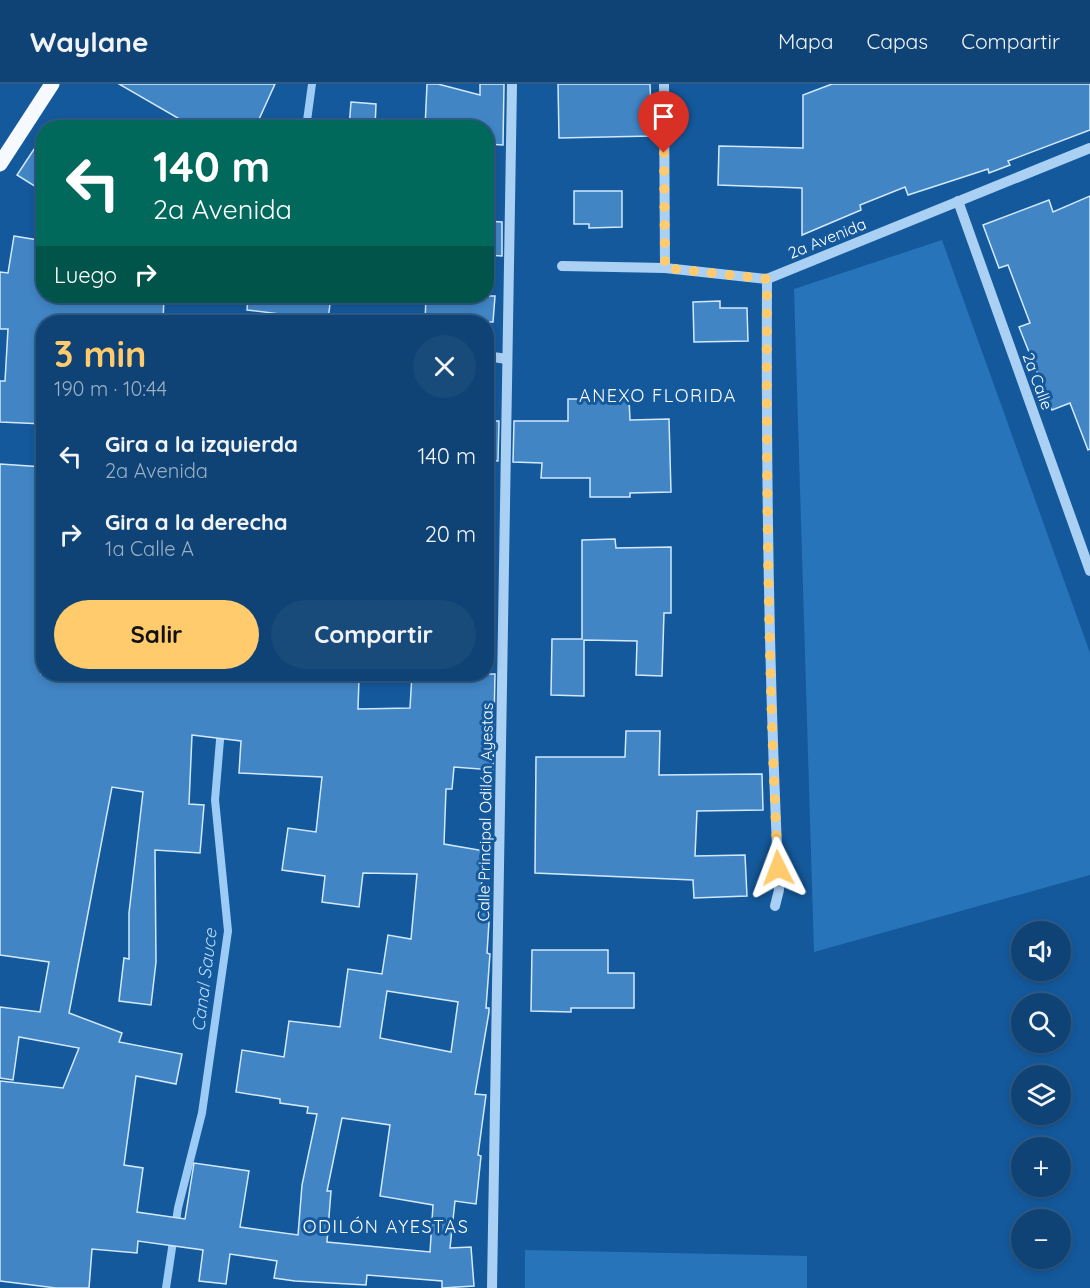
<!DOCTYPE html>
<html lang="es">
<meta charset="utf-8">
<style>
body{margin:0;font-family:Quicksand,sans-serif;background:#184a7a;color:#f1f3f6;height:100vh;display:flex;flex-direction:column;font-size:22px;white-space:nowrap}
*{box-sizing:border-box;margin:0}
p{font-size:20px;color:#9bb0c5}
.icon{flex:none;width:33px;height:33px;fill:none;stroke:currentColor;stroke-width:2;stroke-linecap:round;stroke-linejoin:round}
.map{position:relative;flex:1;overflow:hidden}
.panel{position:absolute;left:36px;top:231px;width:458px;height:366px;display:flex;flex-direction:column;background:#0f4375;border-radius:24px;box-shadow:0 3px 9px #0003,0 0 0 2px #2f5c87}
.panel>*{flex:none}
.top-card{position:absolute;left:36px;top:36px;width:458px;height:183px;border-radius:24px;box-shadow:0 3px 9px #0003,0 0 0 2px #2f5c87;background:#00695c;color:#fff;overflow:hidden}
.controls{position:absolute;left:1011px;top:837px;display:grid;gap:12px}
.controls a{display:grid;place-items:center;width:60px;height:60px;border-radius:50%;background:#0f4375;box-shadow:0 3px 9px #0003,0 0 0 2px #2f5c87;font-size:30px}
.pin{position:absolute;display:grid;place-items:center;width:51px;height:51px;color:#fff;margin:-62px -26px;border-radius:50% 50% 50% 0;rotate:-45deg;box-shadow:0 0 6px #0007}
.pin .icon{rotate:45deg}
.me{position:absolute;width:66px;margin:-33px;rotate:357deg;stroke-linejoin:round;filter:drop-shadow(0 0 4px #0008)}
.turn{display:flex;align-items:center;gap:21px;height:126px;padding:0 18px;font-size:27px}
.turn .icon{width:78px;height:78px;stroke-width:2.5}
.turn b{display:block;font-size:42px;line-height:51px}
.then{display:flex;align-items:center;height:57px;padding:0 18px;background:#0003;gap:12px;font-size:22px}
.round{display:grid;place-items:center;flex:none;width:63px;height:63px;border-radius:32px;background:#184a7a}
.headline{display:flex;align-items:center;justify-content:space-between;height:102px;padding:0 18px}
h1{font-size:36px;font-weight:700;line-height:45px;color:#ffcb6c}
.cta{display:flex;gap:12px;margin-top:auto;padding:12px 18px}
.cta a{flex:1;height:69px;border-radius:36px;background:#ffcb6c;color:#111;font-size:24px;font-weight:700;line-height:69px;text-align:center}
.cta a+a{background:#184a7a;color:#f1f3f6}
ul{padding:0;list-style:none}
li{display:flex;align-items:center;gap:18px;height:78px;padding:0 18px}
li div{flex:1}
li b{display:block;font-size:22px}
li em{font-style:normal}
header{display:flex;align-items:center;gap:36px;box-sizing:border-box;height:84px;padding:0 30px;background:#0f4375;border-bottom:2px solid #2f5c87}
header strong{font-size:28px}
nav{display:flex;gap:33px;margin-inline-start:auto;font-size:21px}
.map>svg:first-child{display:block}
.green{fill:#2774ba}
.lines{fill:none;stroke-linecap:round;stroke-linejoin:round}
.stream{stroke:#9cccf6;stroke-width:8}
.building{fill:#4185c5;stroke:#d2e9fd;stroke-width:1.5;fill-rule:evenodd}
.minor{stroke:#aad0f3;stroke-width:10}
.major{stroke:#f6faff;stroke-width:15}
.route{stroke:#ffcb6c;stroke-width:10;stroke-dasharray:0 18}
.labels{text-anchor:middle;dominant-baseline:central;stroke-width:6;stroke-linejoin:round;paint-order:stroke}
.street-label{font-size:16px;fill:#fff;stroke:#14599c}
.neighbourhood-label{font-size:18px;letter-spacing:1.5px;fill:#fff;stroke:#14599c}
.water-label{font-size:18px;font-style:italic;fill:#b7dafa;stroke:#14599c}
</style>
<header>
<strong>Waylane</strong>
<nav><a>Mapa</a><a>Capas</a><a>Compartir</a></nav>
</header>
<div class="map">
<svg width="1090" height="1204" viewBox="0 0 1090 1204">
<rect width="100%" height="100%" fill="#14599c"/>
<g class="green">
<path d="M 942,156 L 1090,569 L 1090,791 L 814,868 L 794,205 Z"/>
<path d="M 525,1166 L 807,1172 L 807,1204 L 525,1204 Z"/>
</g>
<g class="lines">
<g class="stream">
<path d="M 306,44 L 312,0"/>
<path d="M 276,238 L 281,212"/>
<path d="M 166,1204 L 178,1124 L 202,1029 L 228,847 L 215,716 L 221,644"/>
</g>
</g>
<g class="building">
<path d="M 119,0 L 275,0 L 255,44 L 195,44 Z"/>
<path d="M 427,0 L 438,0 L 480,11 L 480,0 L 504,0 L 503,61 L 486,60 L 486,44 L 425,44 Z"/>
<path d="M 558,0 L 650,0 L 652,52 L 559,54 Z"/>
<path d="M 832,0 L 1090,0 L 1090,46 L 1008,77 L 1010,81 L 989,89 L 988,85 L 908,111 L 905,103 L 860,121 L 861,126 L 802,151 L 802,104 L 718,101 L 719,62 L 803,64 L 803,11 Z"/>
<path d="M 351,18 L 376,20 L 375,44 L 349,44 Z"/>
<path d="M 44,50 L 44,108 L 17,91 Z"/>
<path d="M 574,107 L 622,107 L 622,143 L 589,144 L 589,140 L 574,140 Z"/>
<path d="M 1090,112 L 1090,365 L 1088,366 L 1070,319 L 1052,326 L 1019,243 L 1030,239 L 1008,181 L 999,184 L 983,141 L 1049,116 L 1053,128 Z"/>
<path d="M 486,137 L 502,138 L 502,172 L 486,171 Z"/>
<path d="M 14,152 L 44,157 L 44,212 L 164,212 L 163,238 L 106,238 L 74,233 L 74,238 L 44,238 L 44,340 L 0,338 L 0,297 L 5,297 L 8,245 L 0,245 L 0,188 L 8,189 Z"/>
<path d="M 248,212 L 331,212 L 328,236 L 247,226 Z"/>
<path d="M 426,212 L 495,212 L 493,238 L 425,238 Z"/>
<path d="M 720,217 L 720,224 L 747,224 L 748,257 L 694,258 L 693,218 Z"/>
<path d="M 568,315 L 629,315 L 630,336 L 669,335 L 671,408 L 630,409 L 630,413 L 590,413 L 590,394 L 541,394 L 542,379 L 513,378 L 514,337 L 568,337 Z"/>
<path d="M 486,337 L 499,337 L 498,377 L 486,376 Z"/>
<path d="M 0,380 L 44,383 L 44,549 L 41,590 L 279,590 L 278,592 L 359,594 L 358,625 L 410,624 L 412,590 L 495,590 L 493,686 L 454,683 L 452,705 L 446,705 L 444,760 L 485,767 L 481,806 L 491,807 L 487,869 L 490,870 L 486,924 L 489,924 L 489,928 L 475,1010 L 486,1011 L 478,1071 L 481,1072 L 476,1120 L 455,1117 L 450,1164 L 471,1163 L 474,1202 L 442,1204 L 442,1197 L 367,1191 L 366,1201 L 295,1197 L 274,1194 L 277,1177 L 230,1170 L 226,1200 L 199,1197 L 203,1166 L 138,1157 L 137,1169 L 92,1165 L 89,1204 L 56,1204 L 0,1197 L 0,997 L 63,1004 L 79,964 L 19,953 L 13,996 L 0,994 L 0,923 L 40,928 L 49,878 L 0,871 ZM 192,651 L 241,657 L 239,689 L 322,693 L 316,748 L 288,744 L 282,786 L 325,792 L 322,818 L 359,823 L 363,789 L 417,790 L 411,855 L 388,851 L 382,890 L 348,885 L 340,943 L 289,937 L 284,973 L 242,966 L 236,1008 L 280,1015 L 280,1019 L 308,1023 L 307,1029 L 317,1030 L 302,1101 L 298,1151 L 240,1143 L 249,1087 L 194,1079 L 185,1135 L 137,1128 L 143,1084 L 124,1081 L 136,992 L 176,1000 L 182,970 L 119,958 L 122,949 L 69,929 L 112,703 L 143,708 L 129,829 L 129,875 L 124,874 L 119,917 L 151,921 L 156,878 L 155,766 L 200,769 L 204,721 L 189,720 ZM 387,907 L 458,918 L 451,968 L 380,954 ZM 342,1034 L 390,1041 L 380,1112 L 433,1121 L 430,1168 L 327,1158 L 331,1107 L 327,1107 Z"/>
<path d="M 615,455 L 616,464 L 671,463 L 671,529 L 664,529 L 662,592 L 636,591 L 637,557 L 584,556 L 584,612 L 551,611 L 552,555 L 582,555 L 582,456 Z"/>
<path d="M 626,647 L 660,647 L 659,691 L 762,690 L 763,726 L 697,727 L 695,772 L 745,771 L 747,812 L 694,814 L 693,796 L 535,789 L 536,673 L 625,673 Z"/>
<path d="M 532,866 L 608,866 L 608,889 L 634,889 L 634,924 L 571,924 L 571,928 L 531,927 Z"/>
</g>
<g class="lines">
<g class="minor">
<path d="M 664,0 L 665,184"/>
<path d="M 958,117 L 1090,487"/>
<path d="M 562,182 L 665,184 L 767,195 L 1090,64"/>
<path d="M 767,195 C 766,399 769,602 779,806 L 775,822"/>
<path d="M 486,272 L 507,275"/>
<path d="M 492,1204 L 512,0"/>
</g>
<path class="major" d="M 0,80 L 52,0"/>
</g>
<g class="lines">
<path class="route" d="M 664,69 L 665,184 L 767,195 C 766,391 768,588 778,784"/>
</g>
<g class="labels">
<g class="street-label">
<text transform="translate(827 154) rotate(-22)">2a Avenida</text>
<text transform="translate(1038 297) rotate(70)">2a Calle</text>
<text transform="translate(485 728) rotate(-89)">Calle Principal Odilón Ayestas</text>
</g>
<g class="neighbourhood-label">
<text x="658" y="311">ANEXO FLORIDA</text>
<text x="386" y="1142">ODILÓN AYESTAS</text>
</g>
<g class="water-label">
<text transform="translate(204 896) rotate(-83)">Canal Sauce</text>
</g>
</g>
</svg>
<div class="controls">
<a><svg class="icon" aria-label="sound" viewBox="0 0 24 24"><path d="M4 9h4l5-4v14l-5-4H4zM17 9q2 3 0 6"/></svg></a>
<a><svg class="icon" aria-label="search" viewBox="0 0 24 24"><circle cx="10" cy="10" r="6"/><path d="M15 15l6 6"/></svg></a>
<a><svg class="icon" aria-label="layers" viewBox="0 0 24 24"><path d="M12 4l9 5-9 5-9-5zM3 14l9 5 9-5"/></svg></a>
<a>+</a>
<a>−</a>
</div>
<div class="pin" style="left:664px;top:69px;background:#d93025"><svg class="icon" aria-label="arrive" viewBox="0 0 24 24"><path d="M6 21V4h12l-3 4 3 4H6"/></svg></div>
<svg class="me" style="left:778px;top:784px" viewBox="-20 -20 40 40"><path d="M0-17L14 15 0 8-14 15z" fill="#ffcb6c" stroke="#fff" stroke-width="4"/></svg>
<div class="top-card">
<div class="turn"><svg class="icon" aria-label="left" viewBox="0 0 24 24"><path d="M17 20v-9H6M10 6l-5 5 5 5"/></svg><div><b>140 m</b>2a Avenida</div></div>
<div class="then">Luego<svg class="icon" aria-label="right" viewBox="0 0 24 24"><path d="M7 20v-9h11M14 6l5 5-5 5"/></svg></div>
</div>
<section class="panel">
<div class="headline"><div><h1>3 min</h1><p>190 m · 10:44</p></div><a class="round"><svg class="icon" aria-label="close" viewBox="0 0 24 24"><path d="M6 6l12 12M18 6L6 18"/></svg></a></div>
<ul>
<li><svg class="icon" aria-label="left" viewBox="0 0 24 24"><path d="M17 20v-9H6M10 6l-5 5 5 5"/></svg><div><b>Gira a la izquierda</b><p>2a Avenida</p></div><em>140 m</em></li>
<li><svg class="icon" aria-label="right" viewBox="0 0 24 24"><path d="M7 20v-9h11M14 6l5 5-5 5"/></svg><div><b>Gira a la derecha</b><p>1a Calle A</p></div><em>20 m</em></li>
</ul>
<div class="cta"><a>Salir</a><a>Compartir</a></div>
</section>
</div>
